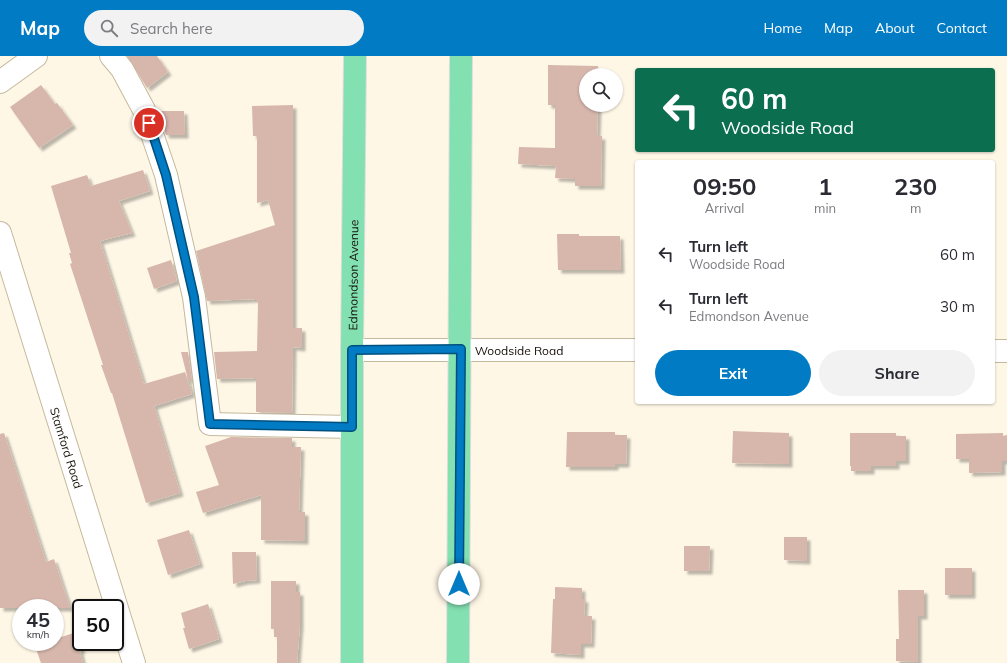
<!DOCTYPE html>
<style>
body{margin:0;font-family:Mulish,sans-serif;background:#f2f2f3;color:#2b2b33;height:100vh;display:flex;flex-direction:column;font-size:15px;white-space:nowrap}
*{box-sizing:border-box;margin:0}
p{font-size:13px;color:#7c7c81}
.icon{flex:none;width:22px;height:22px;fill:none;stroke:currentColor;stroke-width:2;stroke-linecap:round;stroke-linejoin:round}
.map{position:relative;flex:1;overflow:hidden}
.details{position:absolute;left:635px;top:104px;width:360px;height:244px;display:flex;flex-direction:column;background:#fff;border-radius:4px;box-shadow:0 1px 3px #0004}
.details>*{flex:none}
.top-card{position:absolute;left:635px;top:12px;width:360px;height:84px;border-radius:4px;box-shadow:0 1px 3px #0004;background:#0b6e4f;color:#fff;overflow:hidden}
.controls{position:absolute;left:579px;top:12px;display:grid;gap:8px}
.controls a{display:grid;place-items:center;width:44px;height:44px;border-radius:50%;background:#fff;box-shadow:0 1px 3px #0004;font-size:20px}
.speed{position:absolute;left:12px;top:543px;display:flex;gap:8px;font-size:20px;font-weight:700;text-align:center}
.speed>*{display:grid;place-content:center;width:52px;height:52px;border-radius:50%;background:#fff;box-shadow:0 1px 3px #0004;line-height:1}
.speed small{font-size:10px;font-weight:400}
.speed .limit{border:2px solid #111;border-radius:6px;background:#fff;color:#111}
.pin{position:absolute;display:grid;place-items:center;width:34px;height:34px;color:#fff;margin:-17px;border:2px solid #fff;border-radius:50%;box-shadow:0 1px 4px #0007}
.me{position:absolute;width:44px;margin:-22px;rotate:0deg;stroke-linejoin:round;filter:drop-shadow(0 0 3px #0008)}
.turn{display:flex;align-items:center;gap:14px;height:84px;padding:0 20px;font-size:18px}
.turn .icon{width:52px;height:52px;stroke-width:2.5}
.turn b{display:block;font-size:28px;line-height:34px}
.eta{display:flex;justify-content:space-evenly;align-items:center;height:68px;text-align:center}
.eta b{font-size:24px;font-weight:700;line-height:28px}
.cta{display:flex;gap:8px;margin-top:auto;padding:8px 20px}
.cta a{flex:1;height:46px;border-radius:24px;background:#007bc4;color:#fff;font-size:16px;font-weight:700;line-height:46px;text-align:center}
.cta a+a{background:#f2f2f3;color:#2b2b33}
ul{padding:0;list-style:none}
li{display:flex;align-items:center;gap:12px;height:52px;padding:0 20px}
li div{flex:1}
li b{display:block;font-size:15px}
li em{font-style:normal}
header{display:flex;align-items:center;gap:24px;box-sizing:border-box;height:56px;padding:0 20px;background:#007bc4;color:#fff}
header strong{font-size:19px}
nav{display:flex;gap:22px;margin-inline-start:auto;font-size:14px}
.search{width:280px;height:36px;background:#f2f2f3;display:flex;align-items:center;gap:10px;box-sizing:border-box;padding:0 14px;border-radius:22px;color:#7c7c81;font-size:15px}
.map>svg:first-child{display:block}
.building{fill:#d7b6ac;filter:url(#shadow)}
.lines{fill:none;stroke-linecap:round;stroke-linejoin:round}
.minor-casing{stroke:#c5b99d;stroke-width:24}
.major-casing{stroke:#dedddc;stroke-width:24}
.minor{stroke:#fff;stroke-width:22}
.major{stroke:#83e0b1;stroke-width:22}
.route-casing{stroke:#00507f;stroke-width:10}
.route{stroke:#007bc4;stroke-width:7}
.labels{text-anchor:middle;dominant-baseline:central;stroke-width:4;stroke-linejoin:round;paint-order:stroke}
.street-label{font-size:12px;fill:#130f06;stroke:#fff}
</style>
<header>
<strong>Map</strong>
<div class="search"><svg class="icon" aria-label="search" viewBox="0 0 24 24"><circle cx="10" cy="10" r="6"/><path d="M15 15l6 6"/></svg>Search here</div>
<nav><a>Home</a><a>Map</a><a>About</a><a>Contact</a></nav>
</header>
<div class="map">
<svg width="1007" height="607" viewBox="0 0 1007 607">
<defs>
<filter id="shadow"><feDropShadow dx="3.5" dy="3.5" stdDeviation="1" flood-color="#0004"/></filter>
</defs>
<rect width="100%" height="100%" fill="#fff7e6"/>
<g class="building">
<path d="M 127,0 L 157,0 L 168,16 L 147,32 Z"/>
<path d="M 548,9 L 598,10 L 599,19 L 586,19 L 586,49 L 598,49 L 597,80 L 602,80 L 601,130 L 575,130 L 575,123 L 555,122 L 556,110 L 518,108 L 519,91 L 555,92 L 555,49 L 548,49 Z"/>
<path d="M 41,29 L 55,48 L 57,47 L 73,69 L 39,92 L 10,51 Z"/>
<path d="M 293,49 L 293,272 L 302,272 L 302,292 L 293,291 L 292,357 L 256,356 L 256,322 L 217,323 L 214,296 L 257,295 L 258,246 L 256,246 L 256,243 L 207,245 L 196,195 L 275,169 L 268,144 L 257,147 L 257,80 L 253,80 L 252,50 Z"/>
<path d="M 160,55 L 184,55 L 185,79 L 166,79 L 160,62 Z"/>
<path d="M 143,114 L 150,135 L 119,145 L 132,177 L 100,185 L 144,328 L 185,316 L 192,338 L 154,350 L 180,437 L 146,447 L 112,337 L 111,337 L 101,309 L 103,309 L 70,208 L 72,207 L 69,197 L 71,197 L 51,130 L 87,119 L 91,130 Z"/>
<path d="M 557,178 L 579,178 L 579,180 L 620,180 L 621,214 L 558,214 Z"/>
<path d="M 171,204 L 177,225 L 154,233 L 147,212 Z"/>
<path d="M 181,296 L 188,296 L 192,324 L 188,324 Z"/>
<path d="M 733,375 L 789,377 L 789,408 L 732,407 Z"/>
<path d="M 567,376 L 615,376 L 615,379 L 627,379 L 626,408 L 615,408 L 615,411 L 566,411 Z"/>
<path d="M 4,377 L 46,506 L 54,503 L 70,552 L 0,552 L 0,378 Z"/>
<path d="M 850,377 L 896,377 L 896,380 L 906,380 L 906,405 L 896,405 L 896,410 L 871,410 L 871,415 L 851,415 L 851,410 L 850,410 Z"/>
<path d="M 1003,377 L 1003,380 L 1007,379 L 1007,405 L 1002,405 L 1002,416 L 969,417 L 969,403 L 956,403 L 956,378 Z"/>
<path d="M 231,381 L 292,382 L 292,391 L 301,391 L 299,456 L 305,456 L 305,485 L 261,484 L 261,439 L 203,457 L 196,436 L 219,429 L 205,390 Z"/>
<path d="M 189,474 L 200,508 L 168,519 L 157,484 Z"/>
<path d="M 784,481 L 807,481 L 807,505 L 784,504 Z"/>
<path d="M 684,490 L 710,490 L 709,515 L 684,515 Z"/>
<path d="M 232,496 L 256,496 L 257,524 L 245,525 L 233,528 Z"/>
<rect x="945" y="512" width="27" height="27"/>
<path d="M 271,525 L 296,525 L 296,536 L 300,536 L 300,568 L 297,607 L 277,607 L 277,581 L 274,581 L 274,573 L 271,573 Z"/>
<path d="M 555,531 L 582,532 L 582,543 L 585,543 L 584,560 L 592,560 L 591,588 L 581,588 L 581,599 L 551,597 L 553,543 L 555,543 Z"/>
<path d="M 898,534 L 924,534 L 924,560 L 918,560 L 918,606 L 896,605 L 896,583 L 899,583 Z"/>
<path d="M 208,548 L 219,583 L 189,593 L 183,572 L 185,572 L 181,557 Z"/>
<path d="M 77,576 L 82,594 L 80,595 L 83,607 L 41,607 L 35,590 L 47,586 L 55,586 L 55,583 Z"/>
</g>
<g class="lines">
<g class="minor-casing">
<g id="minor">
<path d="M 111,0 L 122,13 L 144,54 L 166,119 L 194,241 L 210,368 L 352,371"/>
<path d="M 0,26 L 36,0"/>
<path id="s1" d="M 0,177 L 134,607"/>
<path id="s2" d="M 352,294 L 637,294"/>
<path d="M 993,295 L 1007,295"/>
</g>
</g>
<g class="major-casing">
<g id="major">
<path id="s3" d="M 352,607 L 352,294 L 355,0"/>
<path d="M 458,607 L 461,0"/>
</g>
</g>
<use href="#minor" class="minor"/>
<use href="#major" class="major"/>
</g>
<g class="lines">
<g class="route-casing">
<path id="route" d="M 149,67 L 166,119 L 194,241 L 210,368 L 352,371 L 352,294 L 461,293 L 459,528"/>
</g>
<use href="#route" class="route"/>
</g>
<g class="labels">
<g class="street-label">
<text stroke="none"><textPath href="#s3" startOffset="388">Edmondson Avenue</textPath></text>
<text stroke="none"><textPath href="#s2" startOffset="167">Woodside Road</textPath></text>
<text stroke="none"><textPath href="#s1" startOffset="225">Stamford Road</textPath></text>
</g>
</g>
</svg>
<div class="controls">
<a><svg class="icon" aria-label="search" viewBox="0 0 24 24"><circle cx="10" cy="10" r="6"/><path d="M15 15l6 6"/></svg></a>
</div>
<div class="speed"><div>45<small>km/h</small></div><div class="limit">50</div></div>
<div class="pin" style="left:149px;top:67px;background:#d93025"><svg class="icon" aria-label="arrive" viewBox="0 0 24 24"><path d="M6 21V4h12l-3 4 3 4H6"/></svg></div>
<svg class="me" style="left:459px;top:528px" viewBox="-20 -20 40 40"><circle r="19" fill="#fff"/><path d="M0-13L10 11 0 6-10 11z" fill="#007bc4"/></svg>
<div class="top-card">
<div class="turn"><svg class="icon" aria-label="left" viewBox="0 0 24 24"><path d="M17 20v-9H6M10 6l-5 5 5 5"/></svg><div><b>60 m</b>Woodside Road</div></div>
</div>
<section class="details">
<div class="eta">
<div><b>09:50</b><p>Arrival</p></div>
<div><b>1</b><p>min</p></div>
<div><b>230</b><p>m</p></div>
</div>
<ul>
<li><svg class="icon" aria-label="left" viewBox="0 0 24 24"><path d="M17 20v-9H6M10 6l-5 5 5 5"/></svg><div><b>Turn left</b><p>Woodside Road</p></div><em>60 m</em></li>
<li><svg class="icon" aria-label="left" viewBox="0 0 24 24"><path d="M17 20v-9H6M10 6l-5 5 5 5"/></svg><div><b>Turn left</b><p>Edmondson Avenue</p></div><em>30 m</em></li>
</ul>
<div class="cta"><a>Exit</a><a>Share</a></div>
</section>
</div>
